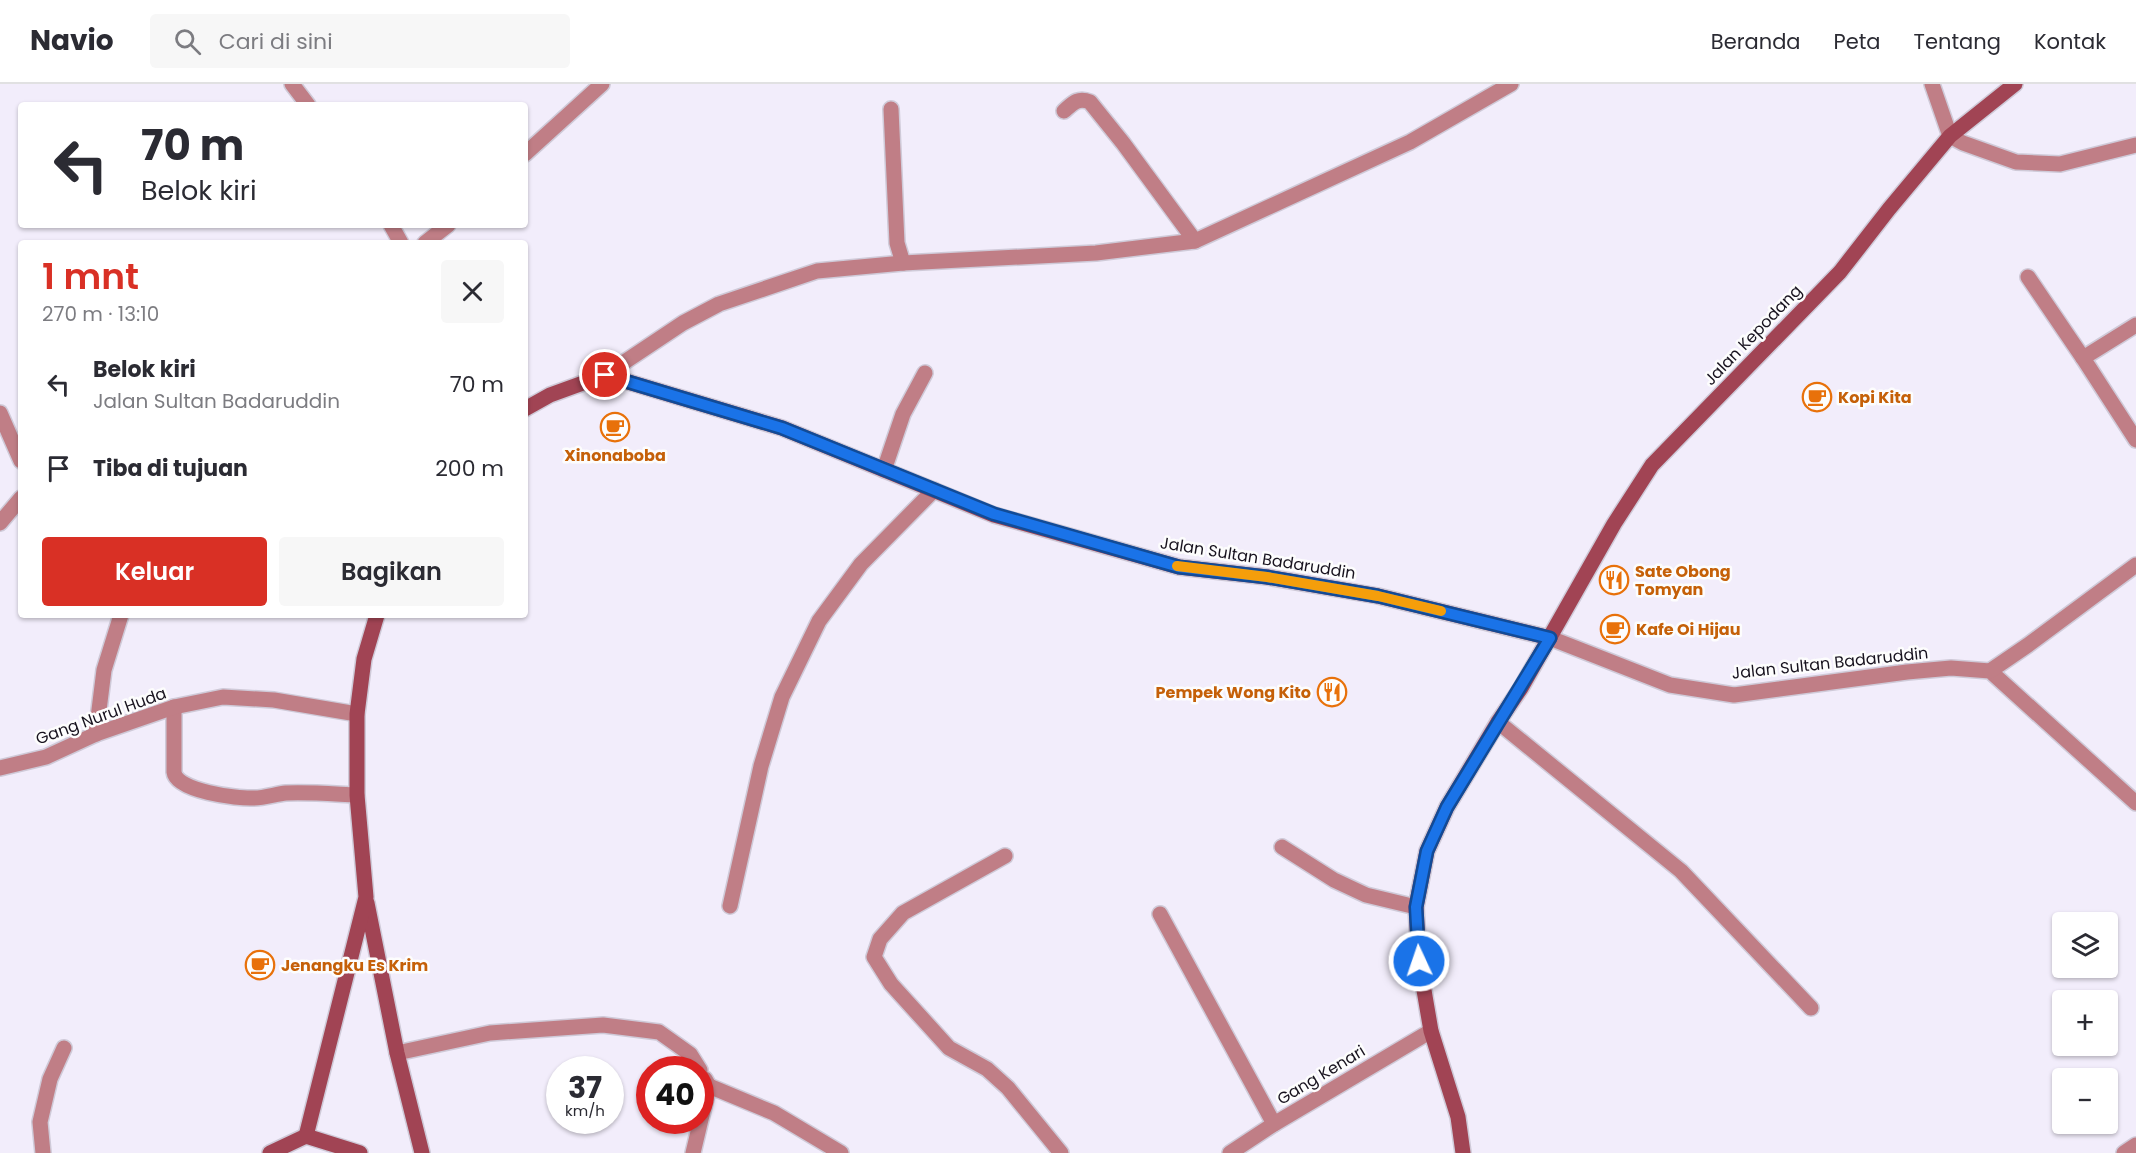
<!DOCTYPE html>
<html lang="id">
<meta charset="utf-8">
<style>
body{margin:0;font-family:Poppins,sans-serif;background:#f7f7f7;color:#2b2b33;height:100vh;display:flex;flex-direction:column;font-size:22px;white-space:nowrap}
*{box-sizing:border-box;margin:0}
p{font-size:20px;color:#7c7c81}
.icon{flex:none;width:33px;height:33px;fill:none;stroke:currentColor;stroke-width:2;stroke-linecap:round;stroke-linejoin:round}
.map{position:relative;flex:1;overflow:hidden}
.sheet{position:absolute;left:18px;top:156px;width:510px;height:378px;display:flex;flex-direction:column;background:#fff;border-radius:6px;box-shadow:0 2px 4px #0004}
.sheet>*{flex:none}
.banner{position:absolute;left:18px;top:18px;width:510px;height:126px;border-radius:6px;box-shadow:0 2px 4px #0004;background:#fff;color:#2b2b33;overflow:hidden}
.buttons{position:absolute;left:2052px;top:828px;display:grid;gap:12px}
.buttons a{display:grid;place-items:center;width:66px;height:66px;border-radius:6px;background:#fff;box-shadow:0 2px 4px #0004;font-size:30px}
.speed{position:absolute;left:546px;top:972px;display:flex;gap:12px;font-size:30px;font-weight:700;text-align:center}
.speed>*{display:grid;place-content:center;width:78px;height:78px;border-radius:50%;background:#fff;box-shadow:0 2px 4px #0004;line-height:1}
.speed small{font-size:15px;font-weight:400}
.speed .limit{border:9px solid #d22;background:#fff;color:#111}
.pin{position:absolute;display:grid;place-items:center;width:51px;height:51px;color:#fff;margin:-26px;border:3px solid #fff;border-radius:50%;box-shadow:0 2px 6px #0007}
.me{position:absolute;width:66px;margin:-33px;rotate:357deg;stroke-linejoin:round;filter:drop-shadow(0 0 4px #0008)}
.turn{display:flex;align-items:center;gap:21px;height:126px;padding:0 24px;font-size:27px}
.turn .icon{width:78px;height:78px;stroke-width:2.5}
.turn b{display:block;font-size:42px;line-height:51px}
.round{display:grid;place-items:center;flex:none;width:63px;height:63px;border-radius:6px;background:#f7f7f7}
.headline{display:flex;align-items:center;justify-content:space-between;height:102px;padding:0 24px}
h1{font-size:36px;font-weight:600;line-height:45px;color:#d93025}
.button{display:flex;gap:12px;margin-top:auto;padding:12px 24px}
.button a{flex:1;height:69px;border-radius:6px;background:#d93025;color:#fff;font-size:24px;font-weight:600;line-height:69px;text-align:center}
.button a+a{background:#f7f7f7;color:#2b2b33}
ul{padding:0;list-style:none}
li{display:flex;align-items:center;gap:18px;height:84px;padding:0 24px}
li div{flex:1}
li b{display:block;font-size:22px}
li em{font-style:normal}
header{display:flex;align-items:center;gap:36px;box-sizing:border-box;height:84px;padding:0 30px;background:#fff;border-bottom:2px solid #e1e1e2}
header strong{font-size:28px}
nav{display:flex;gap:33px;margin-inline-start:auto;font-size:21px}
.search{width:420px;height:54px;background:#f7f7f7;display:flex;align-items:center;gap:15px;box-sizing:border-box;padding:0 21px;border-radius:6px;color:#7c7c81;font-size:22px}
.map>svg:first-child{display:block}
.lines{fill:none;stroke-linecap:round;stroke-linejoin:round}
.lane-casing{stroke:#cfcad8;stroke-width:18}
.street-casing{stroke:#cfcad8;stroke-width:18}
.secondary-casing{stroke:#cfcad8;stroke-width:18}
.lane{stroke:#c07e86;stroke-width:15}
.street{stroke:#c07e86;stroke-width:15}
.secondary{stroke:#a14454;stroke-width:15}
.route-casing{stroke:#114b97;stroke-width:15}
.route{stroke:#1a73e8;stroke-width:10}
.slow{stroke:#f59e0b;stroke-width:10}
.labels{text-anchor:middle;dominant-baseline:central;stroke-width:5;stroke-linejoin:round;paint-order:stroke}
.street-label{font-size:16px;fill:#17121e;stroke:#fdfdfd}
.food-label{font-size:16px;font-weight:bold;fill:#c56008;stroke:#fdfdfd;text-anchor:start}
</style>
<header>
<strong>Navio</strong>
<div class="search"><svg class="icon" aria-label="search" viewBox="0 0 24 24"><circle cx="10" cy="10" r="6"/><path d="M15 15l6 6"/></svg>Cari di sini</div>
<nav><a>Beranda</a><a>Peta</a><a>Tentang</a><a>Kontak</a></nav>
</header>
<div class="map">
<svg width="2136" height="1069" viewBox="0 0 2136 1069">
<rect width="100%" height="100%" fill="#f2edfb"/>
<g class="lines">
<g class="lane-casing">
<g id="lane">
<path d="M 891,25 L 897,159 L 903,179"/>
<path d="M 884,386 L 903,330 L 925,289"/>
</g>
</g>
<g class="street-casing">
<g id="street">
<path d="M 292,0 L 308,21"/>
<path d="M 1932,0 L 1950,52 L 1963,59 L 2016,78 L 2060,80 L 2136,61"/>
<path d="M 1064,27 C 1073,19 1078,13 1090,18 L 1123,59 L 1195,157"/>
<path d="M 525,70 L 602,0"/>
<path d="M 391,141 L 401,159"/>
<path d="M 425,159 L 448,141"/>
<path d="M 2028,193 L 2083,274"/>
<path d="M 2136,241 L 2083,274 L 2136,356"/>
<path d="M 605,291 L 683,239 L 719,220 L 817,187 L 903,179 L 1096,169 L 1195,157 L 1410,58 L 1511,0"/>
<path d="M 0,329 L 21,377"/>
<path d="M 0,439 L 21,414"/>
<path d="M 1550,554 L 1670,601 L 1734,611 L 1907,588 L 1951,584 L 1990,587 L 2136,719"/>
<path d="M 1990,587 L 2028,561 L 2136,481"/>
<path d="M 174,623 L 174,688 C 176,707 237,715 254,714 C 265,714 276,710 286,709 C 310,708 334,710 357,711"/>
<path d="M 1498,638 L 1681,787 L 1811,924"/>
<path d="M 96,650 L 104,586 L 121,531"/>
<path d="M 0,684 L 46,673 L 96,650 L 174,623 L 223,613 L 274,616 L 357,630"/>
<path d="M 1282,763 L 1334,796 L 1366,811 L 1416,823"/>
<path d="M 1005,772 L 903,829 L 880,855 L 874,873 L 891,900 L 949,964 L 987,985 L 1008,1004 L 1061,1069"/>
<path d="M 730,822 L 761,682 L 782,613 L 819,537 L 861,480 L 934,406"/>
<path d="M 1160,830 L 1274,1040"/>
<path d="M 397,969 L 490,949 L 603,941 L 659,948 L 690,970 L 700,986"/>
<path d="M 709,1002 L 774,1029 L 841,1069"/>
<path d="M 43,1069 L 40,1038 L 50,995 L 64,964"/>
<path d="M 693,1069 L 709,1002 L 705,995"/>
<path d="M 1230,1069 L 1274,1040 L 1431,947"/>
<path d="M 2124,1069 L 2136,1061"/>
</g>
</g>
<g class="secondary-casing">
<g id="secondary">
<path d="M 525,325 L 550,311 L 605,291 L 782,344 L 994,431 L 1179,483 L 1267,493 L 1378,512 L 1550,554"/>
<path d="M 367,819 L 397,969 L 422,1069"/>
<path d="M 306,1052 L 366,813 L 357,711 L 357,630 L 364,575 L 377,531"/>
<path d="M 270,1069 L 306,1052 L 360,1069"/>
<path d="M 1463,1069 L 1458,1033 L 1431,947 L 1419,877 L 1416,823 L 1427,767 L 1447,723 L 1498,638 L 1521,604 L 1614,440 L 1652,381 L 1840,188 L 1889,125 L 1950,52 L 2015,0"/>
</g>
</g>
<use href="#lane" class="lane"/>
<use href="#street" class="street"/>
<use href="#secondary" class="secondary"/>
</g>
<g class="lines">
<g class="route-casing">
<path id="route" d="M 605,291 L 782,344 L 994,430 L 1179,483 L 1267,493 L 1378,512 L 1550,554 L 1447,723 L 1427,767 L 1416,823 L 1419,877"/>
</g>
<use href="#route" class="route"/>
<path class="slow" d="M 1177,482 L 1267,493 L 1378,512 L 1441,527"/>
</g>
<defs>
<g id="cafe-ring" transform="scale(1.5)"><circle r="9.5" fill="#fdfdfd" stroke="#e8710a" stroke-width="1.5"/><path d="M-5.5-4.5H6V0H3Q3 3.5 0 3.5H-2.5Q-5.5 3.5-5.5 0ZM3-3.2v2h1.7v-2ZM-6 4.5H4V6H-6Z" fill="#e8710a"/></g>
<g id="restaurant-ring" transform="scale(1.5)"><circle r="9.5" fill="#fdfdfd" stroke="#e8710a" stroke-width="1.5"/><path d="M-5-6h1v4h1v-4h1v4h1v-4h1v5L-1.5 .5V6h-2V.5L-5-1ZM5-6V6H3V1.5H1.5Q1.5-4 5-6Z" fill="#e8710a"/></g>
</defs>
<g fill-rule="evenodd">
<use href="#cafe-ring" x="1817" y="313"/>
<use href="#cafe-ring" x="615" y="343"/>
<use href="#restaurant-ring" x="1614" y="496"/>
<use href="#cafe-ring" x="1615" y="545"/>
<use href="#restaurant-ring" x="1332" y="608"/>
<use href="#cafe-ring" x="260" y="881"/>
</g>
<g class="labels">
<g class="street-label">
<text transform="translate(1753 251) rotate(-46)">Jalan Kepodang</text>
<text transform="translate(1258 474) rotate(9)">Jalan Sultan Badaruddin</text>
<text transform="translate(1830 579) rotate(-6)">Jalan Sultan Badaruddin</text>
<text transform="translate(101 632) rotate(-20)">Gang Nurul Huda</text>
<text transform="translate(1321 991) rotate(-31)">Gang Kenari</text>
</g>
<g class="food-label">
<text x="1838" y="313">Kopi Kita</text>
<text x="615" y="371" text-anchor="middle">Xinonaboba</text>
<text x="1635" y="487">Sate Obong<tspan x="1635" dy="18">Tomyan</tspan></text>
<text x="1636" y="545">Kafe Oi Hijau</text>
<text x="1311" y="608" text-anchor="end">Pempek Wong Kito</text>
<text x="281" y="881">Jenangku Es Krim</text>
</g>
</g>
</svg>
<div class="buttons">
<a><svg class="icon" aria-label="layers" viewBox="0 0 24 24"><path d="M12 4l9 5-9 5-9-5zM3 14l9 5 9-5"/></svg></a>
<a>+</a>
<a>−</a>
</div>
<div class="speed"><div>37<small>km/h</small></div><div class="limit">40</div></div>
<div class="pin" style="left:605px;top:291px;background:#d93025"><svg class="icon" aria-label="arrive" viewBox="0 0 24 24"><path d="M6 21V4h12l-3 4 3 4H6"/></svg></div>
<svg class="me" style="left:1419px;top:877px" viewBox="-20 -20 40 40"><circle r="17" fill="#1a73e8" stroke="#fff" stroke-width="3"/><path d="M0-11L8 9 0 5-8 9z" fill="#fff"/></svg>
<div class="banner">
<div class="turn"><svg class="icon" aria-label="left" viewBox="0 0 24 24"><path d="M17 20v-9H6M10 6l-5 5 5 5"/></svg><div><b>70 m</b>Belok kiri</div></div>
</div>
<section class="sheet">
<div class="headline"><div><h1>1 mnt</h1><p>270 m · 13:10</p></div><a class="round"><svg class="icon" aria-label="close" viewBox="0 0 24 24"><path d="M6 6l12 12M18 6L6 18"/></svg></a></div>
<ul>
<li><svg class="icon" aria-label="left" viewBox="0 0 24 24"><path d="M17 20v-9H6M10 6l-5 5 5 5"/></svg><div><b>Belok kiri</b><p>Jalan Sultan Badaruddin</p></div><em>70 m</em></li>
<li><svg class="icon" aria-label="arrive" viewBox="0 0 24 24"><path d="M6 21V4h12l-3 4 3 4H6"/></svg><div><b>Tiba di tujuan</b></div><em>200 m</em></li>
</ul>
<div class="button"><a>Keluar</a><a>Bagikan</a></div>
</section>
</div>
